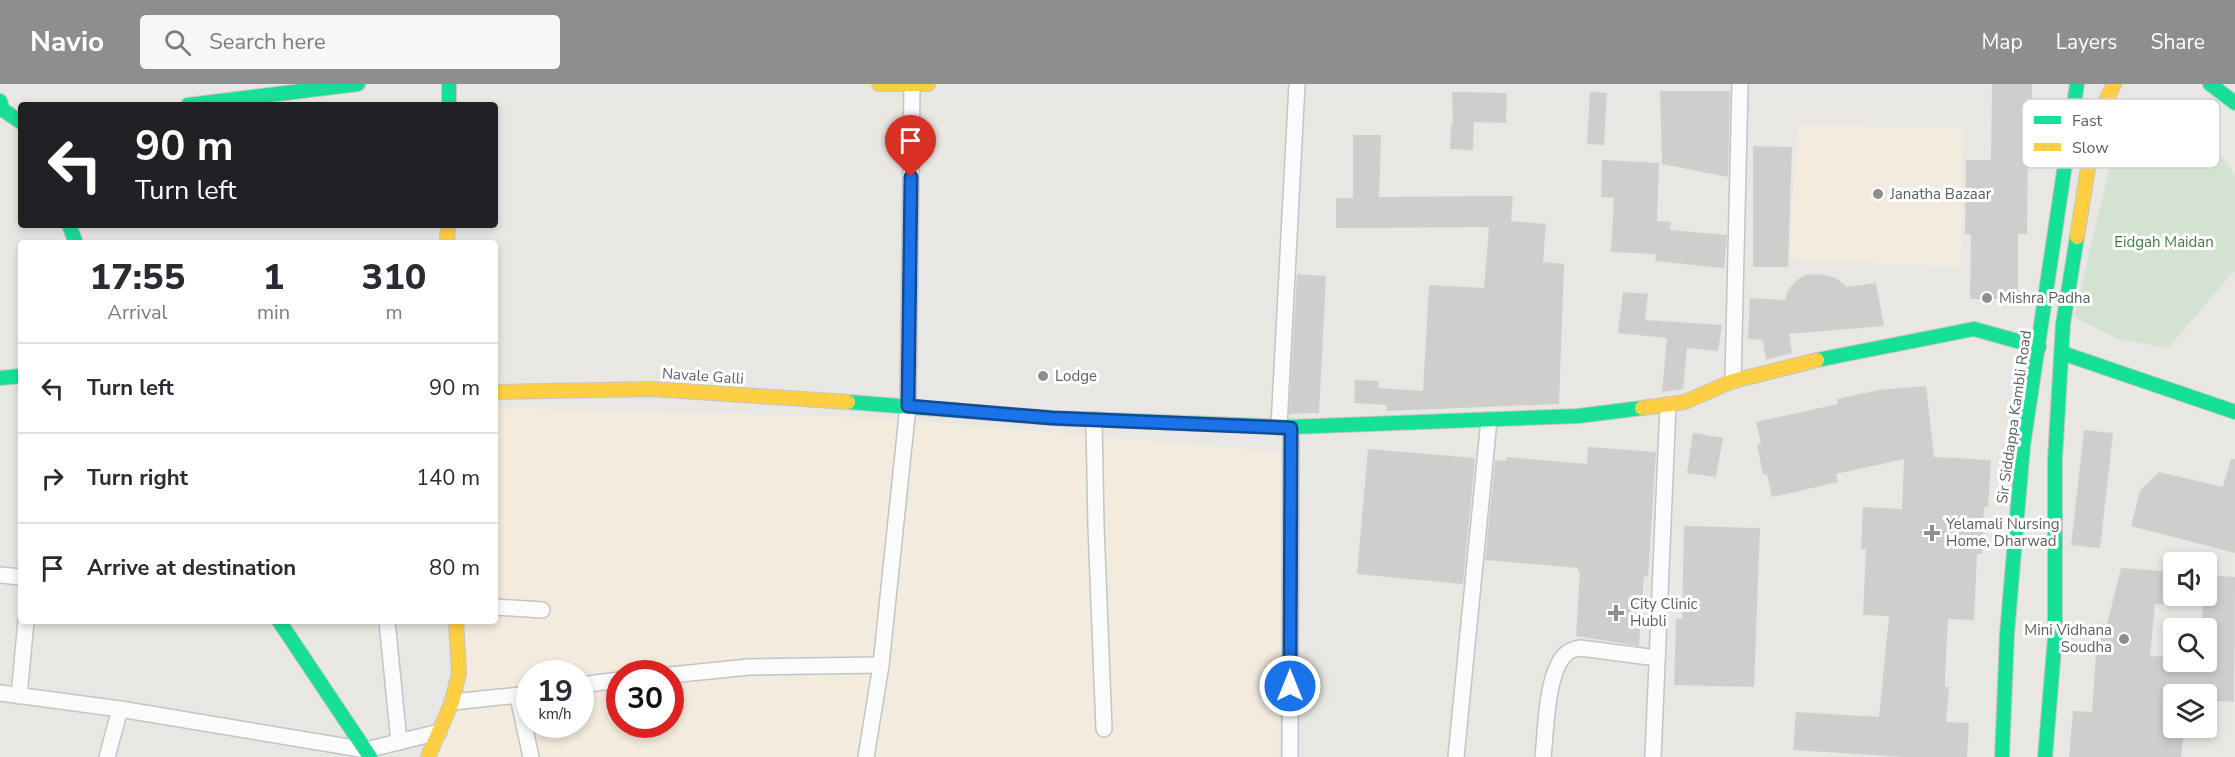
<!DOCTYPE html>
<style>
body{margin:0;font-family:"Nunito Sans",sans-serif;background:#f7f7f7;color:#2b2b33;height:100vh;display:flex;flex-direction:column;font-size:22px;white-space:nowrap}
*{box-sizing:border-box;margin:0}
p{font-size:20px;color:#7c7c81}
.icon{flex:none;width:33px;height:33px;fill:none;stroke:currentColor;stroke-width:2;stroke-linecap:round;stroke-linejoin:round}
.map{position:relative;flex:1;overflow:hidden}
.sheet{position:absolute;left:18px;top:156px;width:480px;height:384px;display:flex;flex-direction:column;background:#fff;border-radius:6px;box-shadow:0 3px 9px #0003}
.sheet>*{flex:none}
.top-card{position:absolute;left:18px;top:18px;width:480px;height:126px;border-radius:6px;box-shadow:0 3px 9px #0003;background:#202124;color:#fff;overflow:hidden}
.controls{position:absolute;left:2163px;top:468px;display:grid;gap:12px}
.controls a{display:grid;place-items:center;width:54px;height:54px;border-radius:6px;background:#fff;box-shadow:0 3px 9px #0003;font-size:30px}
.speed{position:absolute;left:516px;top:576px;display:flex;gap:12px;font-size:30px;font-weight:700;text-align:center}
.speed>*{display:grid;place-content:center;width:78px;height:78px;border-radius:50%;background:#fff;box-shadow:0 3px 9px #0003;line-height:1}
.speed small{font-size:15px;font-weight:400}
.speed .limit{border:9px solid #d22;background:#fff;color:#111}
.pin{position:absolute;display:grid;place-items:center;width:51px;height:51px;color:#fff;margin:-62px -26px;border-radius:50% 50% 50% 0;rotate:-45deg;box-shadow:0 0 6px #0007}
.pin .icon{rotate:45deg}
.me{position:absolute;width:66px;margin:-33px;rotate:0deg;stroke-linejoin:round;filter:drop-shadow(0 0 4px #0008)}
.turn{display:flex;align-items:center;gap:21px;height:126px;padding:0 18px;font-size:27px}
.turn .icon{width:78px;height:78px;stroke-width:2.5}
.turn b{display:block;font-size:42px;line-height:51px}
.eta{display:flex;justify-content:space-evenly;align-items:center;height:102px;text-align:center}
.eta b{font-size:36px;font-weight:800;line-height:42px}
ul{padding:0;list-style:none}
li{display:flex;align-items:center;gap:18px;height:90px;padding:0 18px;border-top:2px solid #e1e1e2}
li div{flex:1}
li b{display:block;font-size:22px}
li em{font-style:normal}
header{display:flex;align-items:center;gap:36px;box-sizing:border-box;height:84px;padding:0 30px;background:#8c8e8f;color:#fff}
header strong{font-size:28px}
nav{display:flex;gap:33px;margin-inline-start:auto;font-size:21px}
.search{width:420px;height:54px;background:#f7f7f7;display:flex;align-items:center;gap:15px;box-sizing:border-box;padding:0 21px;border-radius:6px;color:#7c7c81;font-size:22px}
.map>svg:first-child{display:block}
.commercial{fill:#f2ebde;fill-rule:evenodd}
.green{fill:#d4e3d1}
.building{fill:#d0cecd}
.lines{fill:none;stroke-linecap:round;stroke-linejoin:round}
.street-casing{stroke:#c3c4c4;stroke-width:18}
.fast-casing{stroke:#c3c4c3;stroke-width:16}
.slow-casing{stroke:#c3c4c3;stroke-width:16}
.street{stroke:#fcfbfb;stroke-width:15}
.fast{stroke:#16e098;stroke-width:14}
.slow{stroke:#ffcf43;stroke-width:14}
.route-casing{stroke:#114b97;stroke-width:15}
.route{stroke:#1a73e8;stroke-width:10}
.poi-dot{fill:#8c8e8f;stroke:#fff;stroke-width:2}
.labels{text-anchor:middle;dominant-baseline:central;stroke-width:6;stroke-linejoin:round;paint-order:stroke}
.poi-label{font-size:15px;fill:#5a5e61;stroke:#fff;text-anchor:start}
.park-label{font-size:15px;fill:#3e7d3d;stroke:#fff}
.street-label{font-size:15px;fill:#5a5e61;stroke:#fff}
.key{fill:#fff;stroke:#cecfd0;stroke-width:1.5}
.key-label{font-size:16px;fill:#5a5e61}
</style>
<header>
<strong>Navio</strong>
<div class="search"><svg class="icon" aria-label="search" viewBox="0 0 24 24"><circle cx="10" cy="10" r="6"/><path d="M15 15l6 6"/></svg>Search here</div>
<nav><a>Map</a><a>Layers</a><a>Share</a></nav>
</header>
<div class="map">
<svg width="2235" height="673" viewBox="0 0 2235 673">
<rect width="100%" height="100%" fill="#e9e7e4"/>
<g class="commercial">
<path d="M 1798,41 L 1963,45 L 1961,183 L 1789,175 Z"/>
<path d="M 495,324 L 882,334 L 1280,368 L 1279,673 L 432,673 L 463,537 L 495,537 ZM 530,590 L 580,590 L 580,640 L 530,640 ZM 620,590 L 670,590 L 670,640 L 620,640 Z"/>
</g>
<path class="green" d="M 2161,28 L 2201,41 L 2235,92 L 2235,186 L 2168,264 L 2117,255 L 2074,233 L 2116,56 L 2142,35 Z"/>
<g class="building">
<path d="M 1992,0 L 2032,0 L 2031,52 L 2028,52 L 2027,150 L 2018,150 L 2018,215 L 1970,215 L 1971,150 L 1965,150 L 1966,76 L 1991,76 Z"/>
<path d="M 1660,7 L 1730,7 L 1728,93 L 1662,80 Z"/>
<path d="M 1452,8 L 1507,9 L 1506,39 L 1474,38 L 1473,66 L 1450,65 L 1451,41 L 1453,41 Z"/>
<path d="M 1590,8 L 1607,9 L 1604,61 L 1587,60 Z"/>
<path d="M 1353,51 L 1381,51 L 1379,113 L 1513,112 L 1511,137 L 1546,140 L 1543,178 L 1564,180 L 1559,320 L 1387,327 L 1386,321 L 1354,319 L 1355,296 L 1379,297 L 1379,304 L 1423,307 L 1429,201 L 1484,204 L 1489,143 L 1336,144 L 1336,114 L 1353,114 Z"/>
<path d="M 1753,62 L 1792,63 L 1788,183 L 1753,183 Z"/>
<path d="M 1602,76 L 1659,79 L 1657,137 L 1671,138 L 1670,146 L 1727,151 L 1724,184 L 1655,177 L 1656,170 L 1611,168 L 1614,114 L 1601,113 Z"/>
<path d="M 1297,190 L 1326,192 L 1319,329 L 1289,330 Z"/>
<path d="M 1819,190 L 1836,194 L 1847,203 L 1876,199 L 1884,242 L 1789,250 L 1792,269 L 1766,276 L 1763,256 L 1748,255 L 1750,214 L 1785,216 L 1788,206 L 1797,196 L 1806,191 Z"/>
<path d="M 1623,208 L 1648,210 L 1645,236 L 1722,241 L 1718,267 L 1687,264 L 1683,305 L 1662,308 L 1667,254 L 1618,249 Z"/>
<path d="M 1926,302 L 1934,373 L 1991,376 L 1988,423 L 1984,423 L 1982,470 L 1977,470 L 1974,536 L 1948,535 L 1945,592 L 1945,603 L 1949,603 L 1946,638 L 1969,639 L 1967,673 L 1905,673 L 1793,666 L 1796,628 L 1879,633 L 1889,532 L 1863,531 L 1866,465 L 1861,465 L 1863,423 L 1902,425 L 1904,375 L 1836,390 L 1838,398 L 1772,413 L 1767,390 L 1763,391 L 1757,360 L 1761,359 L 1756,338 L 1838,320 L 1837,315 L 1879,306 Z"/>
<path d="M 2084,346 L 2113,349 L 2100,464 L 2071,461 Z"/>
<path d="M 1693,349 L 1723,354 L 1716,393 L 1687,389 Z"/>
<path d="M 1588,363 L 1656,368 L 1648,493 L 1644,492 L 1639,562 L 1576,552 L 1580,487 L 1578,487 L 1578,484 L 1485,476 L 1495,376 L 1506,377 L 1507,373 L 1587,380 Z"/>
<path d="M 1368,365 L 1475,374 L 1463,500 L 1357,490 Z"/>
<path d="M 2231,375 L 2235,375 L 2235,469 L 2131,442 L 2140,407 L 2159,388 L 2223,403 Z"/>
<path d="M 1684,442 L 1760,444 L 1754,603 L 1674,601 L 1676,535 L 1682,535 Z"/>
<path d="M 2121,484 L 2174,488 L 2174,521 L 2155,520 L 2150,572 L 2174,573 L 2174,578 L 2206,578 L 2206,544 L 2201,544 L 2204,512 L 2206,512 L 2206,491 L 2235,493 L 2234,618 L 2206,616 L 2206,610 L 2174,610 L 2174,644 L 2184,644 L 2181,673 L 2069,673 L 2073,627 L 2092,628 L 2098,539 L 2107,541 Z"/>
</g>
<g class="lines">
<g class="street-casing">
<g id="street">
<path d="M 1733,297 L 1740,0"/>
<path d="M 1094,336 L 1096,442 L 1104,645"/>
<path d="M 1279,343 L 1297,0"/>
<path d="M 0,491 L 21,493"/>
<path d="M 495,523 L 542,526"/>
<path d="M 387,537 L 399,658"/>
<path d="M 670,591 L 749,583 L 881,581"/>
<path d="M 580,601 L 620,596"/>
<path d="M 0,609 L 120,625"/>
<path d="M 19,612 L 26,537"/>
<path d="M 518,613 L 531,673"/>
<path d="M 452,618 L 530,610"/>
<path d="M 107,673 L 120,625 L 366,666 L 439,648"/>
<path d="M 866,673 L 881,581 L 908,322 L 912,1"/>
<path d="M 1290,673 L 1291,343"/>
<path d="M 1456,673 L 1489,336"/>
<path d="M 1543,673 C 1546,647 1546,586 1567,569 C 1570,566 1575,565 1580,564 L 1657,574"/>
<path d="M 1653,673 L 1668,321"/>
</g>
</g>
<g class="fast-casing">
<g id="fast">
<path d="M 449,0 L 449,21"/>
<path d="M 2210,0 L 2235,19"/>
<path d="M 0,17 L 3,26 L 21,38"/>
<path d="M 188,21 L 358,0"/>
<path d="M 69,141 L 76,159"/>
<path d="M 2062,269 L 2235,328"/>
<path d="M 1817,276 L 1974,245 L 2039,263"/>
<path d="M 0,294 L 21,292"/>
<path d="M 848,318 L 1052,334 L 1291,343 L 1578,332 L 1642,324"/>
<path d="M 279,537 L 370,673"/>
<path d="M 2002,673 L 2007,550 L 2023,362 L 2077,0"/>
<path d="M 2045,673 L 2055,553 L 2055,375 L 2063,240 L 2077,153"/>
</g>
</g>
<g class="slow-casing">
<g id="slow">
<path d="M 879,0 L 928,0"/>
<path d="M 2077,153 L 2095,40 L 2114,0"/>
<path d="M 447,159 L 448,141"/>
<path d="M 495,308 L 652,305 L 848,318"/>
<path d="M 1642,324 L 1685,318 L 1733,297 L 1817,276"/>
<path d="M 428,673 L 452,618 L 459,589 L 456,537"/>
</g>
</g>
<use href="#street" class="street"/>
<use href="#fast" class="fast"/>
<use href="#slow" class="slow"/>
</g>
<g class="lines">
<g class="route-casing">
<path id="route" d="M 911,93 L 908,322 L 1052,334 L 1291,344 L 1290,602"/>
</g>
<use href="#route" class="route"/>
</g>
<g class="poi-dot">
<circle cx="1878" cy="110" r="6"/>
<circle cx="1987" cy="214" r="6"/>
<circle cx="1043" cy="292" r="6"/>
<path d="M1929 440h6v6h6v6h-6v6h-6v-6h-6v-6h6z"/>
<path d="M1613 520h6v6h6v6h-6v6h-6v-6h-6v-6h6z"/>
<circle cx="2124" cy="555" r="6"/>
</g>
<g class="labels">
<g class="poi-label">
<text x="1890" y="110">Janatha Bazaar</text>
<text x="1999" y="214">Mishra Padha</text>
<text x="1055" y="292">Lodge</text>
<text x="1946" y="440">Yelamali Nursing<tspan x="1946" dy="17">Home, Dharwad</tspan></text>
<text x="1630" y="520">City Clinic<tspan x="1630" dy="17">Hubli</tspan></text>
<text x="2112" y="546" text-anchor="end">Mini Vidhana<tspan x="2112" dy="17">Soudha</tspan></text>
</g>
<g class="park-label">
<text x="2164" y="158">Eidgah Maidan</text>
</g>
<g class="street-label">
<text transform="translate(703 292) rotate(4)">Navale Galli</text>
<text transform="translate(2014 333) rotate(-82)">Sir Siddappa Kambli Road</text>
</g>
</g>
<rect x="2022" y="15" width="198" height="69" rx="9" class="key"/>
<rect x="2034" y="32" width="27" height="8" fill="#16e098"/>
<rect x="2034" y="59" width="27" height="8" fill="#ffcf43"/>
<g class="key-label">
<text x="2072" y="42">Fast</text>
<text x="2072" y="69">Slow</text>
</g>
</svg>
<div class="controls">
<a><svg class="icon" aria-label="sound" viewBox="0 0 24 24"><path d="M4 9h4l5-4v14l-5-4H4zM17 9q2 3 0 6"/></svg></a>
<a><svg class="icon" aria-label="search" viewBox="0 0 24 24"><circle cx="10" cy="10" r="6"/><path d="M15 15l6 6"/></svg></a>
<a><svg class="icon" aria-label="layers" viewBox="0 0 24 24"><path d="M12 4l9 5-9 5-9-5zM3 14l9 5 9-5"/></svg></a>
</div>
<div class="speed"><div>19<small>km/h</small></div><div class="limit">30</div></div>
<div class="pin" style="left:911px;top:93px;background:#d93025"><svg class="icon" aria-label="arrive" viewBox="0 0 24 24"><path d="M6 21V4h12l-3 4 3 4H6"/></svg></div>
<svg class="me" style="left:1290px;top:602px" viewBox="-20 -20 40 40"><circle r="17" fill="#1a73e8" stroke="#fff" stroke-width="3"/><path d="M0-11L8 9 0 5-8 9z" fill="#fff"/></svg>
<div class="top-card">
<div class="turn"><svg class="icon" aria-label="left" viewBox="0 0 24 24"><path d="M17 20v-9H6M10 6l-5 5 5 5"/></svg><div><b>90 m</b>Turn left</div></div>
</div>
<section class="sheet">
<div class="eta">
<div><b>17:55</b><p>Arrival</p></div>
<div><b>1</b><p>min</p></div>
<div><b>310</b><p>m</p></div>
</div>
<ul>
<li><svg class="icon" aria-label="left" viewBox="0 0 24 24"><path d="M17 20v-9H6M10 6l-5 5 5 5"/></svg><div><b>Turn left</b></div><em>90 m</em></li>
<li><svg class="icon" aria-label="right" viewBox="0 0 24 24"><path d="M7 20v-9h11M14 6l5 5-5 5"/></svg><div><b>Turn right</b></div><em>140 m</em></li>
<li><svg class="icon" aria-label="arrive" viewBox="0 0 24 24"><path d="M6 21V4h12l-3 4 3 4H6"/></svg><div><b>Arrive at destination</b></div><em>80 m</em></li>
</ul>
</section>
</div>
